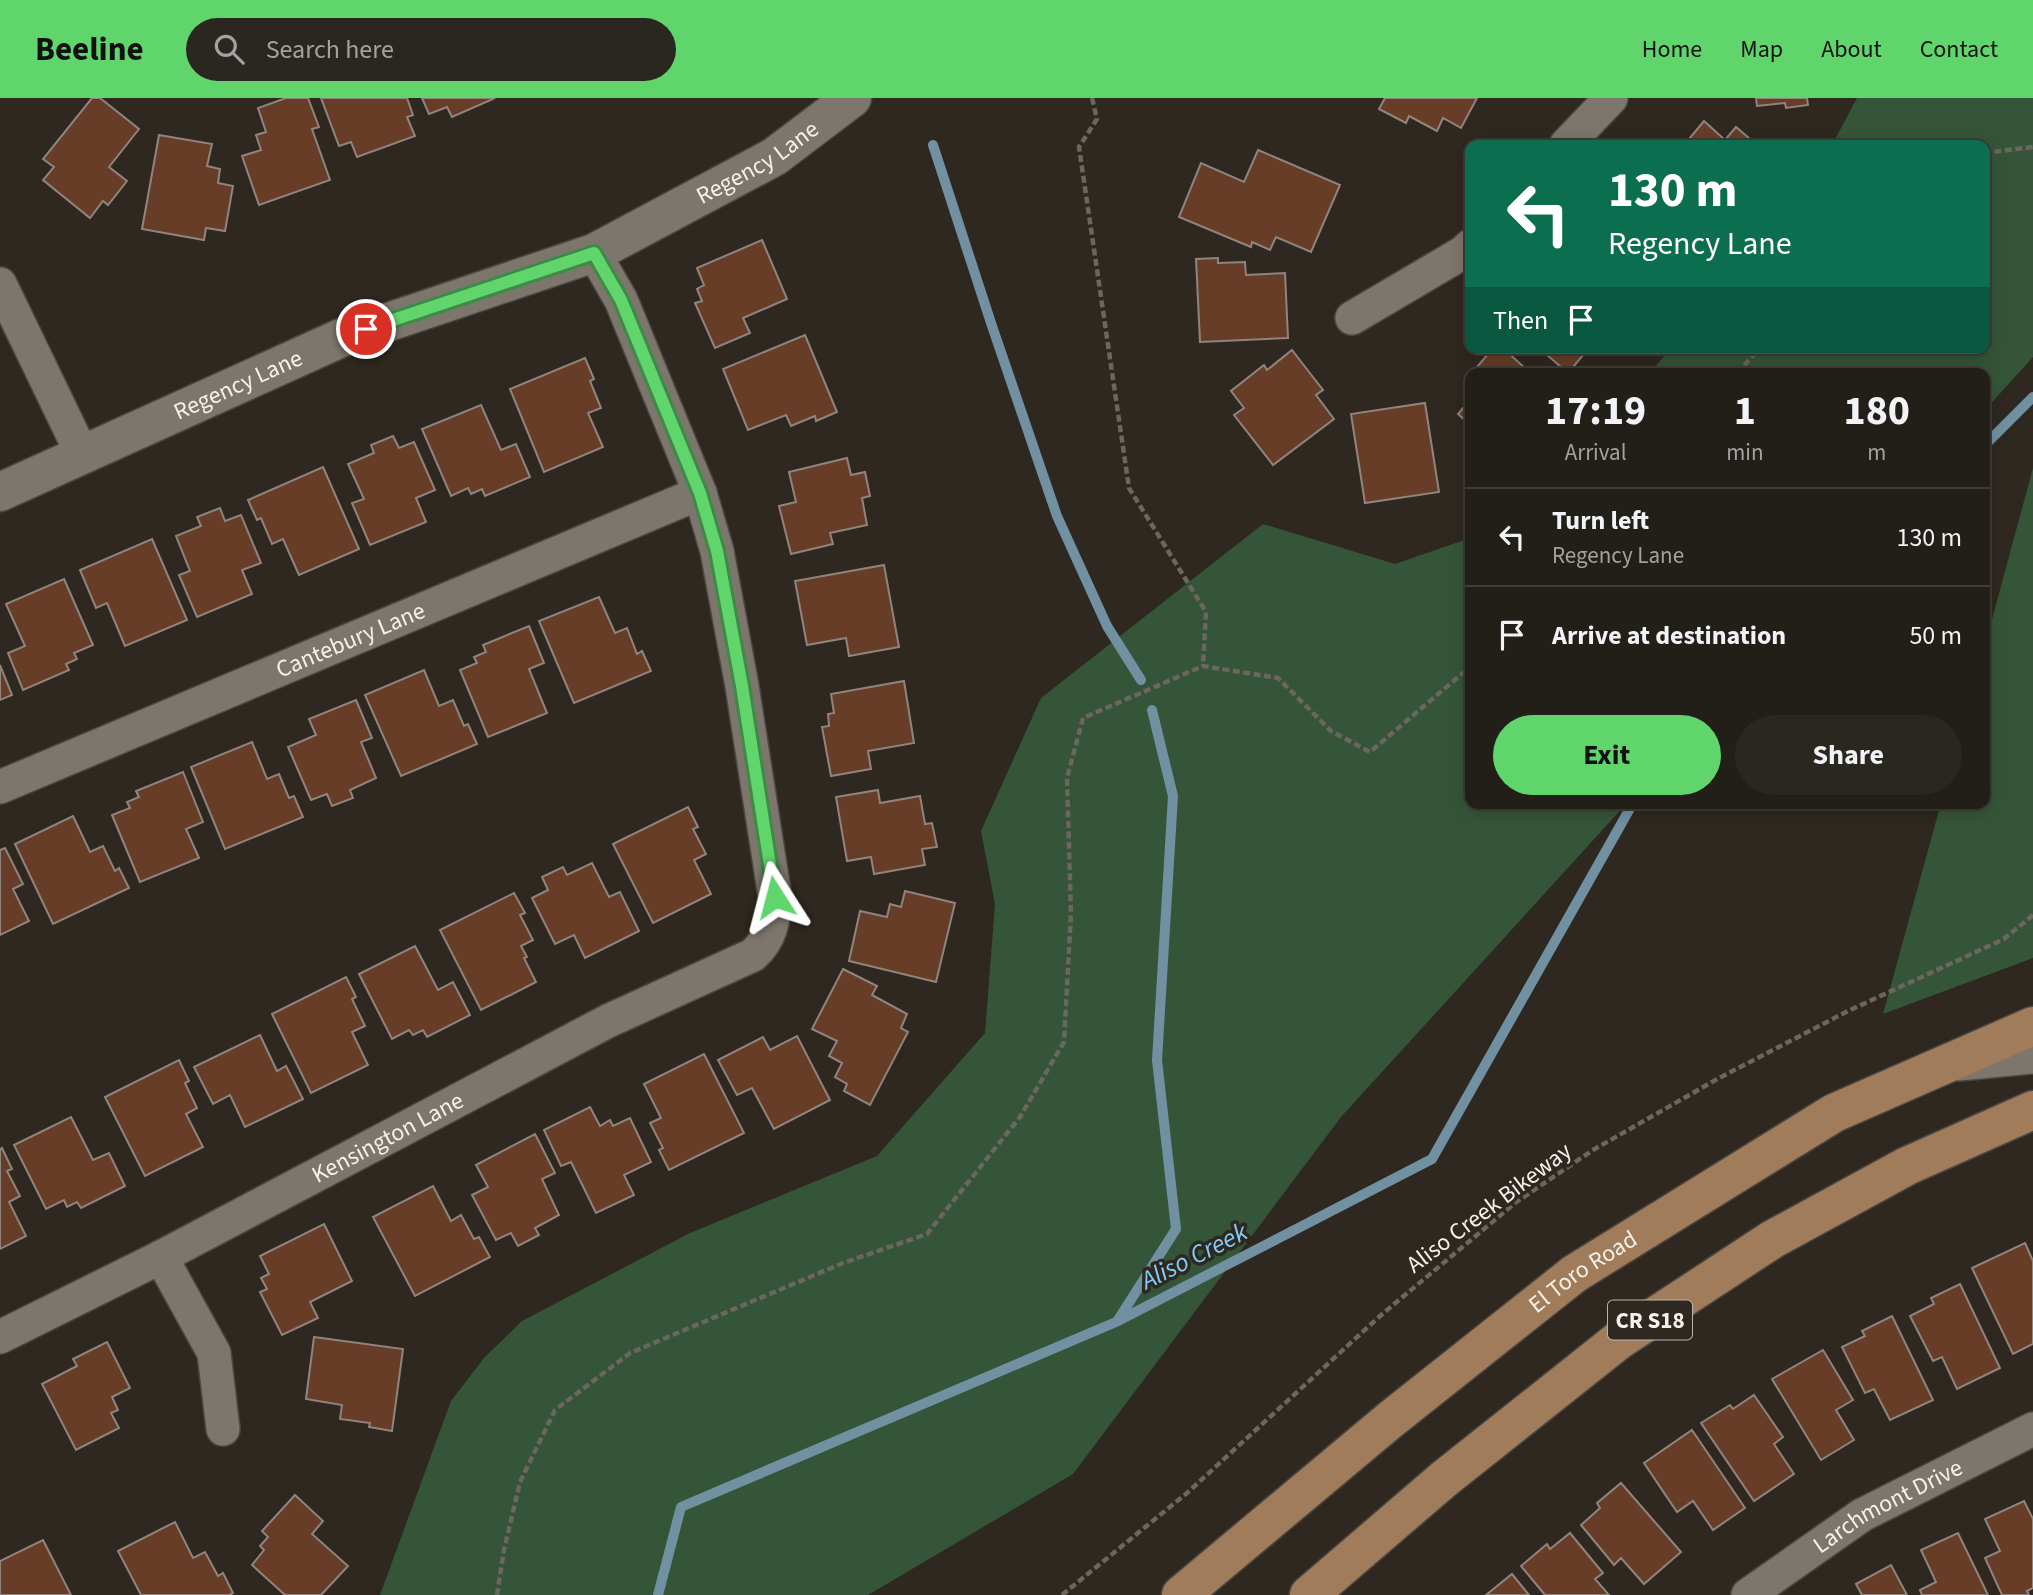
<!DOCTYPE html>
<style>
body{margin:0;font-family:"Source Sans 3",sans-serif;background:#2a2721;color:#f1f3f6;height:100vh;display:flex;flex-direction:column;font-size:26px;white-space:nowrap}
*{box-sizing:border-box;margin:0}
p{font-size:23px;color:#a2a2a2}
.icon{flex:none;width:38px;height:38px;fill:none;stroke:currentColor;stroke-width:2;stroke-linecap:round;stroke-linejoin:round}
.map{position:relative;flex:1;overflow:hidden}
.drawer{position:absolute;left:1465px;top:270px;width:525px;height:441px;display:flex;flex-direction:column;background:#221e18;border-radius:14px;box-shadow:0 4px 18px #0003,0 0 0 2px #3f3c37}
.drawer>*{flex:none}
.guide{position:absolute;left:1465px;top:42px;width:525px;height:214px;border-radius:14px;box-shadow:0 4px 18px #0003,0 0 0 2px #3f3c37;background:#0b6e4f;color:#fff;overflow:hidden}
.pin{position:absolute;display:grid;place-items:center;width:60px;height:60px;color:#fff;margin:-30px;border:4px solid #fff;border-radius:50%;box-shadow:0 2px 7px #0007}
.me{position:absolute;width:77px;margin:-38px;rotate:351deg;stroke-linejoin:round;filter:drop-shadow(0 0 5px #0008)}
.turn{display:flex;align-items:center;gap:24px;height:147px;padding:0 28px;font-size:32px}
.turn .icon{width:91px;height:91px;stroke-width:2.5}
.turn b{display:block;font-size:49px;line-height:60px}
.then{display:flex;align-items:center;height:66px;padding:0 28px;background:#0003;gap:14px;font-size:26px}
.eta{display:flex;justify-content:space-evenly;align-items:center;height:119px;text-align:center}
.eta b{font-size:42px;font-weight:700;line-height:49px}
.cta{display:flex;gap:14px;margin-top:auto;padding:14px 28px}
.cta a{flex:1;height:80px;border-radius:42px;background:#60d56b;color:#111;font-size:28px;font-weight:700;line-height:80px;text-align:center}
.cta a+a{background:#2a2721;color:#f1f3f6}
ul{padding:0;list-style:none}
li{display:flex;align-items:center;gap:21px;height:98px;padding:0 28px;border-top:2px solid #3f3c37}
li div{flex:1}
li b{display:block;font-size:26px}
li em{font-style:normal}
header{display:flex;align-items:center;gap:42px;box-sizing:border-box;height:98px;padding:0 35px;background:#60d56b;color:#111}
header strong{font-size:33px}
nav{display:flex;gap:38px;margin-inline-start:auto;font-size:24px}
.search{width:490px;height:63px;background:#2a2721;display:flex;align-items:center;gap:18px;box-sizing:border-box;padding:0 24px;border-radius:38px;color:#a2a2a2;font-size:26px}
.map>svg:first-child{display:block}
.green{fill:#355538}
.lines{fill:none;stroke-linecap:round;stroke-linejoin:round}
.stream{stroke:#7191a3;stroke-width:10}
.building{fill:#683d28;stroke:#8f847e;stroke-width:2}
.street-casing{stroke:#4c4740;stroke-width:36}
.secondary-casing{stroke:#4c4740;stroke-width:41}
.primary-casing{stroke:#4c4740;stroke-width:41}
.path{stroke:#6b665e;stroke-width:4.5;stroke-dasharray:7 3.5;stroke-linecap:butt}
.street{stroke:#7c766c;stroke-width:33}
.secondary{stroke:#7c766c;stroke-width:38}
.primary{stroke:#a07c5b;stroke-width:38}
.route-casing{stroke:#3e8a46;stroke-width:18}
.route{stroke:#60d56b;stroke-width:12}
.labels{text-anchor:middle;dominant-baseline:central;stroke-width:7;stroke-linejoin:round;paint-order:stroke}
.shield{fill:#2e2820;stroke:#b9b5ae;stroke-width:2}
.shield-label{font-size:23px;font-weight:bold;fill:#f5f1eb}
.street-label{font-size:24px;fill:#f5f1eb;stroke:#2e2820}
.water-label{font-size:26px;font-style:italic;fill:#82cefb;stroke:#2e2820}
</style>
<header>
<strong>Beeline</strong>
<div class="search"><svg class="icon" aria-label="search" viewBox="0 0 24 24"><circle cx="10" cy="10" r="6"/><path d="M15 15l6 6"/></svg>Search here</div>
<nav><a>Home</a><a>Map</a><a>About</a><a>Contact</a></nav>
</header>
<div class="map">
<svg width="2033" height="1497" viewBox="0 0 2033 1497">
<rect width="100%" height="100%" fill="#2e2820"/>
<g class="green">
<path d="M 1857,0 L 2033,0 L 2033,259 L 1985,312 L 1984,275 L 1650,275 L 1671,250 L 1984,250 L 1984,47 L 1832,47 Z"/>
<path d="M 2033,370 L 2033,860 L 1883,916 L 1941,705 L 1984,705 L 1985,547 Z"/>
<path d="M 1263,426 L 1395,466 L 1470,440 L 1470,705 L 1627,705 L 1341,1019 L 1073,1376 L 868,1497 L 380,1497 L 451,1303 L 484,1260 L 522,1223 L 690,1135 L 877,1058 L 985,935 L 995,806 L 981,733 L 1041,600 Z"/>
</g>
<g class="lines">
<g class="stream">
<path d="M 933,47 L 992,228 L 1057,418 L 1107,528 L 1141,582"/>
<path d="M 1984,348 L 2033,299"/>
<path d="M 1118,1222 L 1176,1131 L 1157,962 L 1173,698 L 1152,612"/>
<path d="M 658,1497 L 681,1409 L 1116,1224 L 1432,1061 L 1633,705"/>
</g>
</g>
<g class="building">
<path d="M 92,0 L 100,0 L 139,31 L 109,69 L 127,83 L 108,107 L 103,103 L 90,120 L 43,82 L 54,69 L 43,61 Z"/>
<path d="M 286,0 L 308,0 L 319,29 L 312,31 L 330,82 L 259,107 L 242,58 L 261,52 L 256,37 L 266,34 L 258,10 Z"/>
<path d="M 321,0 L 407,0 L 413,17 L 407,19 L 415,38 L 357,59 L 351,44 L 339,48 Z"/>
<path d="M 422,0 L 495,0 L 452,19 L 447,9 L 429,16 Z"/>
<path d="M 1385,0 L 1477,0 L 1461,30 L 1443,20 L 1437,33 L 1409,18 L 1406,25 L 1379,11 Z"/>
<path d="M 1756,0 L 1807,0 L 1808,7 L 1786,10 L 1785,5 L 1757,8 Z"/>
<path d="M 1704,23 L 1725,42 L 1736,29 L 1757,47 L 1684,47 Z"/>
<path d="M 159,37 L 212,46 L 207,68 L 220,71 L 218,85 L 233,88 L 225,133 L 206,130 L 204,142 L 142,131 Z"/>
<path d="M 1258,52 L 1340,87 L 1311,154 L 1276,139 L 1270,152 L 1252,144 L 1251,149 L 1179,119 L 1201,65 L 1244,84 Z"/>
<path d="M 762,142 L 787,201 L 743,220 L 750,235 L 715,250 L 695,205 L 702,203 L 697,191 L 704,187 L 697,170 Z"/>
<path d="M 1218,160 L 1218,165 L 1245,164 L 1246,177 L 1285,175 L 1288,240 L 1200,244 L 1196,161 Z"/>
<path d="M 805,237 L 837,314 L 816,323 L 815,318 L 791,328 L 786,317 L 748,332 L 723,271 Z"/>
<path d="M 1493,250 L 1503,250 L 1526,271 L 1523,275 L 1472,275 Z"/>
<path d="M 1539,250 L 1589,250 L 1568,275 Z"/>
<path d="M 1292,252 L 1323,292 L 1316,297 L 1334,321 L 1273,367 L 1234,317 L 1244,310 L 1231,293 L 1264,267 L 1267,272 Z"/>
<path d="M 585,260 L 594,281 L 590,283 L 601,310 L 588,315 L 603,349 L 544,374 L 510,291 Z"/>
<path d="M 1470,302 L 1470,327 L 1458,316 Z"/>
<path d="M 1425,305 L 1439,394 L 1365,405 L 1351,316 Z"/>
<path d="M 481,307 L 501,352 L 516,346 L 530,379 L 485,398 L 482,391 L 471,396 L 468,390 L 451,398 L 422,331 Z"/>
<path d="M 393,338 L 399,350 L 414,344 L 435,392 L 416,400 L 426,424 L 370,447 L 352,405 L 364,401 L 348,366 L 374,355 L 371,347 Z"/>
<path d="M 847,360 L 851,377 L 865,374 L 870,398 L 862,400 L 867,427 L 830,435 L 833,446 L 791,456 L 779,408 L 796,404 L 789,374 Z"/>
<path d="M 323,369 L 359,451 L 299,477 L 283,441 L 272,446 L 261,420 L 257,422 L 248,402 Z"/>
<path d="M 220,410 L 225,423 L 241,417 L 261,465 L 242,472 L 252,496 L 197,519 L 179,477 L 190,473 L 176,438 L 201,428 L 197,419 Z"/>
<path d="M 152,441 L 187,522 L 125,548 L 107,505 L 96,510 L 80,472 Z"/>
<path d="M 884,467 L 899,549 L 849,558 L 846,540 L 807,547 L 795,483 Z"/>
<path d="M 64,481 L 93,547 L 74,555 L 77,561 L 66,566 L 69,572 L 23,592 L 8,555 L 25,548 L 6,506 Z"/>
<path d="M 599,499 L 615,535 L 627,530 L 637,556 L 642,553 L 651,573 L 574,605 L 539,523 Z"/>
<path d="M 529,528 L 544,565 L 529,571 L 547,615 L 488,639 L 460,572 L 477,565 L 474,559 L 486,554 L 483,547 Z"/>
<path d="M 0,567 L 12,597 L 0,602 Z"/>
<path d="M 424,572 L 439,608 L 453,602 L 464,628 L 468,626 L 477,646 L 401,678 L 365,597 Z"/>
<path d="M 904,583 L 914,645 L 868,653 L 871,671 L 831,678 L 822,629 L 829,628 L 828,616 L 834,615 L 831,596 Z"/>
<path d="M 356,602 L 372,640 L 361,644 L 376,680 L 350,692 L 353,700 L 332,708 L 327,696 L 311,702 L 288,649 L 316,637 L 309,621 Z"/>
<path d="M 252,644 L 267,681 L 279,676 L 289,700 L 294,698 L 303,719 L 225,751 L 191,669 Z"/>
<path d="M 183,674 L 203,724 L 186,731 L 199,760 L 140,784 L 112,717 L 130,710 L 127,704 L 139,699 L 136,693 Z"/>
<path d="M 878,692 L 880,705 L 920,698 L 925,726 L 932,725 L 937,749 L 922,751 L 925,767 L 874,776 L 871,759 L 847,763 L 836,699 Z"/>
<path d="M 688,709 L 698,729 L 693,731 L 706,756 L 694,762 L 711,796 L 653,825 L 613,746 Z"/>
<path d="M 73,718 L 90,754 L 103,748 L 115,773 L 119,770 L 129,790 L 53,826 L 15,746 Z"/>
<path d="M 5,750 L 23,786 L 13,791 L 29,823 L 0,837 L 0,752 Z"/>
<path d="M 592,765 L 609,799 L 620,794 L 639,833 L 585,860 L 574,837 L 555,846 L 532,800 L 548,792 L 542,779 L 563,769 L 567,777 Z"/>
<path d="M 905,793 L 955,805 L 936,884 L 849,863 L 860,813 L 887,819 L 890,806 L 901,809 Z"/>
<path d="M 514,795 L 525,815 L 520,817 L 533,842 L 521,848 L 527,859 L 524,860 L 536,884 L 481,912 L 440,832 Z"/>
<path d="M 415,848 L 438,892 L 453,884 L 470,917 L 427,939 L 423,932 L 413,937 L 409,932 L 392,941 L 359,876 Z"/>
<path d="M 843,871 L 877,888 L 872,897 L 907,916 L 901,930 L 908,934 L 870,1007 L 844,993 L 847,986 L 835,979 L 842,965 L 829,958 L 837,943 L 812,931 Z"/>
<path d="M 346,879 L 356,899 L 352,901 L 365,928 L 352,934 L 368,967 L 311,995 L 272,916 Z"/>
<path d="M 260,937 L 277,973 L 286,968 L 303,1001 L 245,1029 L 230,997 L 213,1006 L 194,969 Z"/>
<path d="M 797,938 L 830,1002 L 774,1031 L 752,990 L 737,997 L 718,962 L 763,939 L 770,952 Z"/>
<path d="M 704,956 L 744,1035 L 669,1072 L 659,1052 L 663,1050 L 650,1025 L 661,1020 L 644,986 Z"/>
<path d="M 179,962 L 189,983 L 185,985 L 197,1010 L 186,1016 L 203,1049 L 145,1078 L 105,999 Z"/>
<path d="M 590,1009 L 600,1028 L 610,1022 L 613,1028 L 630,1020 L 651,1064 L 624,1077 L 634,1097 L 596,1115 L 571,1064 L 561,1068 L 544,1032 Z"/>
<path d="M 71,1019 L 93,1062 L 109,1055 L 125,1088 L 81,1110 L 77,1104 L 67,1109 L 64,1102 L 46,1111 L 14,1047 Z"/>
<path d="M 535,1036 L 555,1075 L 542,1081 L 559,1117 L 535,1130 L 539,1137 L 518,1148 L 511,1135 L 496,1142 L 472,1097 L 488,1089 L 476,1067 Z"/>
<path d="M 2,1050 L 12,1071 L 7,1073 L 20,1098 L 9,1104 L 26,1138 L 0,1151 L 0,1052 Z"/>
<path d="M 433,1088 L 451,1123 L 461,1117 L 474,1141 L 479,1139 L 490,1159 L 415,1198 L 373,1119 Z"/>
<path d="M 324,1126 L 352,1183 L 310,1204 L 318,1220 L 282,1237 L 260,1194 L 267,1191 L 261,1180 L 269,1176 L 260,1158 Z"/>
<path d="M 2025,1145 L 2033,1163 L 2033,1246 L 2013,1256 L 1972,1170 Z"/>
<path d="M 1960,1186 L 2000,1270 L 1957,1291 L 1942,1259 L 1933,1263 L 1910,1218 L 1934,1206 L 1931,1200 Z"/>
<path d="M 1892,1218 L 1933,1302 L 1890,1322 L 1874,1291 L 1865,1295 L 1842,1249 L 1865,1238 L 1862,1233 Z"/>
<path d="M 314,1239 L 403,1251 L 392,1333 L 369,1329 L 370,1325 L 340,1321 L 342,1307 L 306,1301 Z"/>
<path d="M 107,1244 L 130,1290 L 112,1299 L 118,1312 L 111,1315 L 119,1330 L 76,1352 L 42,1286 L 77,1268 L 73,1261 Z"/>
<path d="M 1823,1252 L 1853,1302 L 1836,1312 L 1854,1342 L 1821,1362 L 1772,1281 Z"/>
<path d="M 1754,1297 L 1783,1339 L 1774,1346 L 1794,1376 L 1754,1403 L 1701,1325 L 1730,1307 L 1733,1311 Z"/>
<path d="M 1692,1332 L 1745,1410 L 1713,1432 L 1693,1403 L 1677,1414 L 1644,1365 Z"/>
<path d="M 1621,1385 L 1681,1454 L 1644,1486 L 1621,1460 L 1614,1467 L 1581,1427 L 1600,1410 L 1597,1405 Z"/>
<path d="M 295,1397 L 323,1423 L 312,1436 L 348,1468 L 321,1497 L 285,1497 L 252,1467 L 264,1452 L 260,1448 L 268,1439 L 262,1433 Z"/>
<path d="M 2024,1403 L 2033,1421 L 2033,1490 L 2027,1493 L 2029,1497 L 2002,1497 L 1985,1460 L 2000,1453 L 1985,1421 Z"/>
<path d="M 175,1424 L 193,1460 L 205,1454 L 218,1478 L 223,1475 L 233,1495 L 229,1497 L 141,1497 L 118,1453 Z"/>
<path d="M 1570,1435 L 1603,1475 L 1595,1481 L 1609,1497 L 1545,1497 L 1521,1468 L 1547,1446 L 1550,1451 Z"/>
<path d="M 1958,1435 L 1988,1497 L 1922,1497 L 1920,1492 L 1936,1484 L 1921,1452 Z"/>
<path d="M 43,1442 L 71,1497 L 0,1497 L 0,1463 Z"/>
<path d="M 1891,1467 L 1907,1497 L 1862,1497 L 1856,1486 Z"/>
<path d="M 1512,1476 L 1529,1497 L 1486,1497 Z"/>
</g>
<g class="lines">
<g class="street-casing">
<g id="street">
<path d="M 1566,47 L 1611,0"/>
<path d="M 0,186 L 82,356"/>
<path d="M 1352,220 L 1464,154 L 1470,148"/>
<path id="s1" d="M 0,689 L 700,395"/>
<path d="M 1959,966 L 2033,959"/>
<path d="M 161,1159 L 214,1255 L 223,1331"/>
<path id="s2" d="M 0,1239 L 161,1159 L 608,923 L 753,857 C 771,841 774,822 775,799 L 742,588 L 717,453 L 700,395 L 621,202 L 594,155"/>
<path id="s3" d="M 1748,1497 L 1862,1417 L 2033,1331"/>
</g>
</g>
<g class="secondary-casing">
<g id="secondary">
<path id="s4" d="M 0,394 L 341,240 L 594,155 L 774,59 L 852,0"/>
</g>
</g>
<g class="primary-casing">
<g id="primary">
<path id="s5" d="M 1181,1497 L 1390,1322 L 1574,1176 L 1834,1015 L 2033,928"/>
<path d="M 1309,1497 L 1444,1381 L 1619,1242 L 1773,1141 L 1907,1068 L 2033,1012"/>
</g>
</g>
<g class="path">
<path d="M 1092,0 L 1097,21 L 1079,49 L 1129,390 L 1206,514 L 1203,568"/>
<path d="M 1984,55 L 2033,49"/>
<path d="M 1737,275 L 1760,250"/>
<path d="M 497,1497 L 504,1452 L 520,1384 L 555,1312 L 630,1255 L 843,1165 L 927,1136 L 1020,1019 L 1064,944 L 1071,815 L 1067,680 L 1083,620 L 1203,568 L 1278,580 L 1331,633 L 1370,654 L 1470,569"/>
<path d="M 1062,1497 L 1187,1395 L 1380,1218 L 1515,1105 L 1593,1052 L 1719,980 L 1848,913 L 2004,841 L 2033,817"/>
</g>
<use href="#street" class="street"/>
<use href="#secondary" class="secondary"/>
<use href="#primary" class="primary"/>
</g>
<g class="lines">
<g class="route-casing">
<path id="route" d="M 366,231 L 594,155 L 621,202 L 700,395 L 717,453 L 742,588 L 775,799"/>
</g>
<use href="#route" class="route"/>
</g>
<g class="labels">
<rect class="shield" x="1608" y="1202.5" width="84" height="39" rx="5"/>
<g class="shield-label">
<text x="1650" y="1222">CR S18</text>
</g>
<g class="street-label">
<text stroke="none"><textPath href="#s4" startOffset="828">Regency Lane</textPath></text>
<text stroke="none"><textPath href="#s4" startOffset="261">Regency Lane</textPath></text>
<text stroke="none"><textPath href="#s1" startOffset="380">Cantebury Lane</textPath></text>
<text stroke="none"><textPath href="#s2" startOffset="436">Kensington Lane</textPath></text>
<text transform="translate(1489 1110) rotate(-37)">Aliso Creek Bikeway</text>
<text stroke="none"><textPath href="#s5" startOffset="516">El Toro Road</textPath></text>
<text stroke="none"><textPath href="#s3" startOffset="166">Larchmont Drive</textPath></text>
</g>
<g class="water-label">
<text transform="translate(1194 1158) rotate(-27)">Aliso Creek</text>
</g>
</g>
</svg>
<div class="pin" style="left:366px;top:231px;background:#d93025"><svg class="icon" aria-label="arrive" viewBox="0 0 24 24"><path d="M6 21V4h12l-3 4 3 4H6"/></svg></div>
<svg class="me" style="left:775px;top:799px" viewBox="-20 -20 40 40"><path d="M0-17L14 15 0 8-14 15z" fill="#60d56b" stroke="#fff" stroke-width="4"/></svg>
<div class="guide">
<div class="turn"><svg class="icon" aria-label="left" viewBox="0 0 24 24"><path d="M17 20v-9H6M10 6l-5 5 5 5"/></svg><div><b>130 m</b>Regency Lane</div></div>
<div class="then">Then<svg class="icon" aria-label="arrive" viewBox="0 0 24 24"><path d="M6 21V4h12l-3 4 3 4H6"/></svg></div>
</div>
<section class="drawer">
<div class="eta">
<div><b>17:19</b><p>Arrival</p></div>
<div><b>1</b><p>min</p></div>
<div><b>180</b><p>m</p></div>
</div>
<ul>
<li><svg class="icon" aria-label="left" viewBox="0 0 24 24"><path d="M17 20v-9H6M10 6l-5 5 5 5"/></svg><div><b>Turn left</b><p>Regency Lane</p></div><em>130 m</em></li>
<li><svg class="icon" aria-label="arrive" viewBox="0 0 24 24"><path d="M6 21V4h12l-3 4 3 4H6"/></svg><div><b>Arrive at destination</b></div><em>50 m</em></li>
</ul>
<div class="cta"><a>Exit</a><a>Share</a></div>
</section>
</div>
